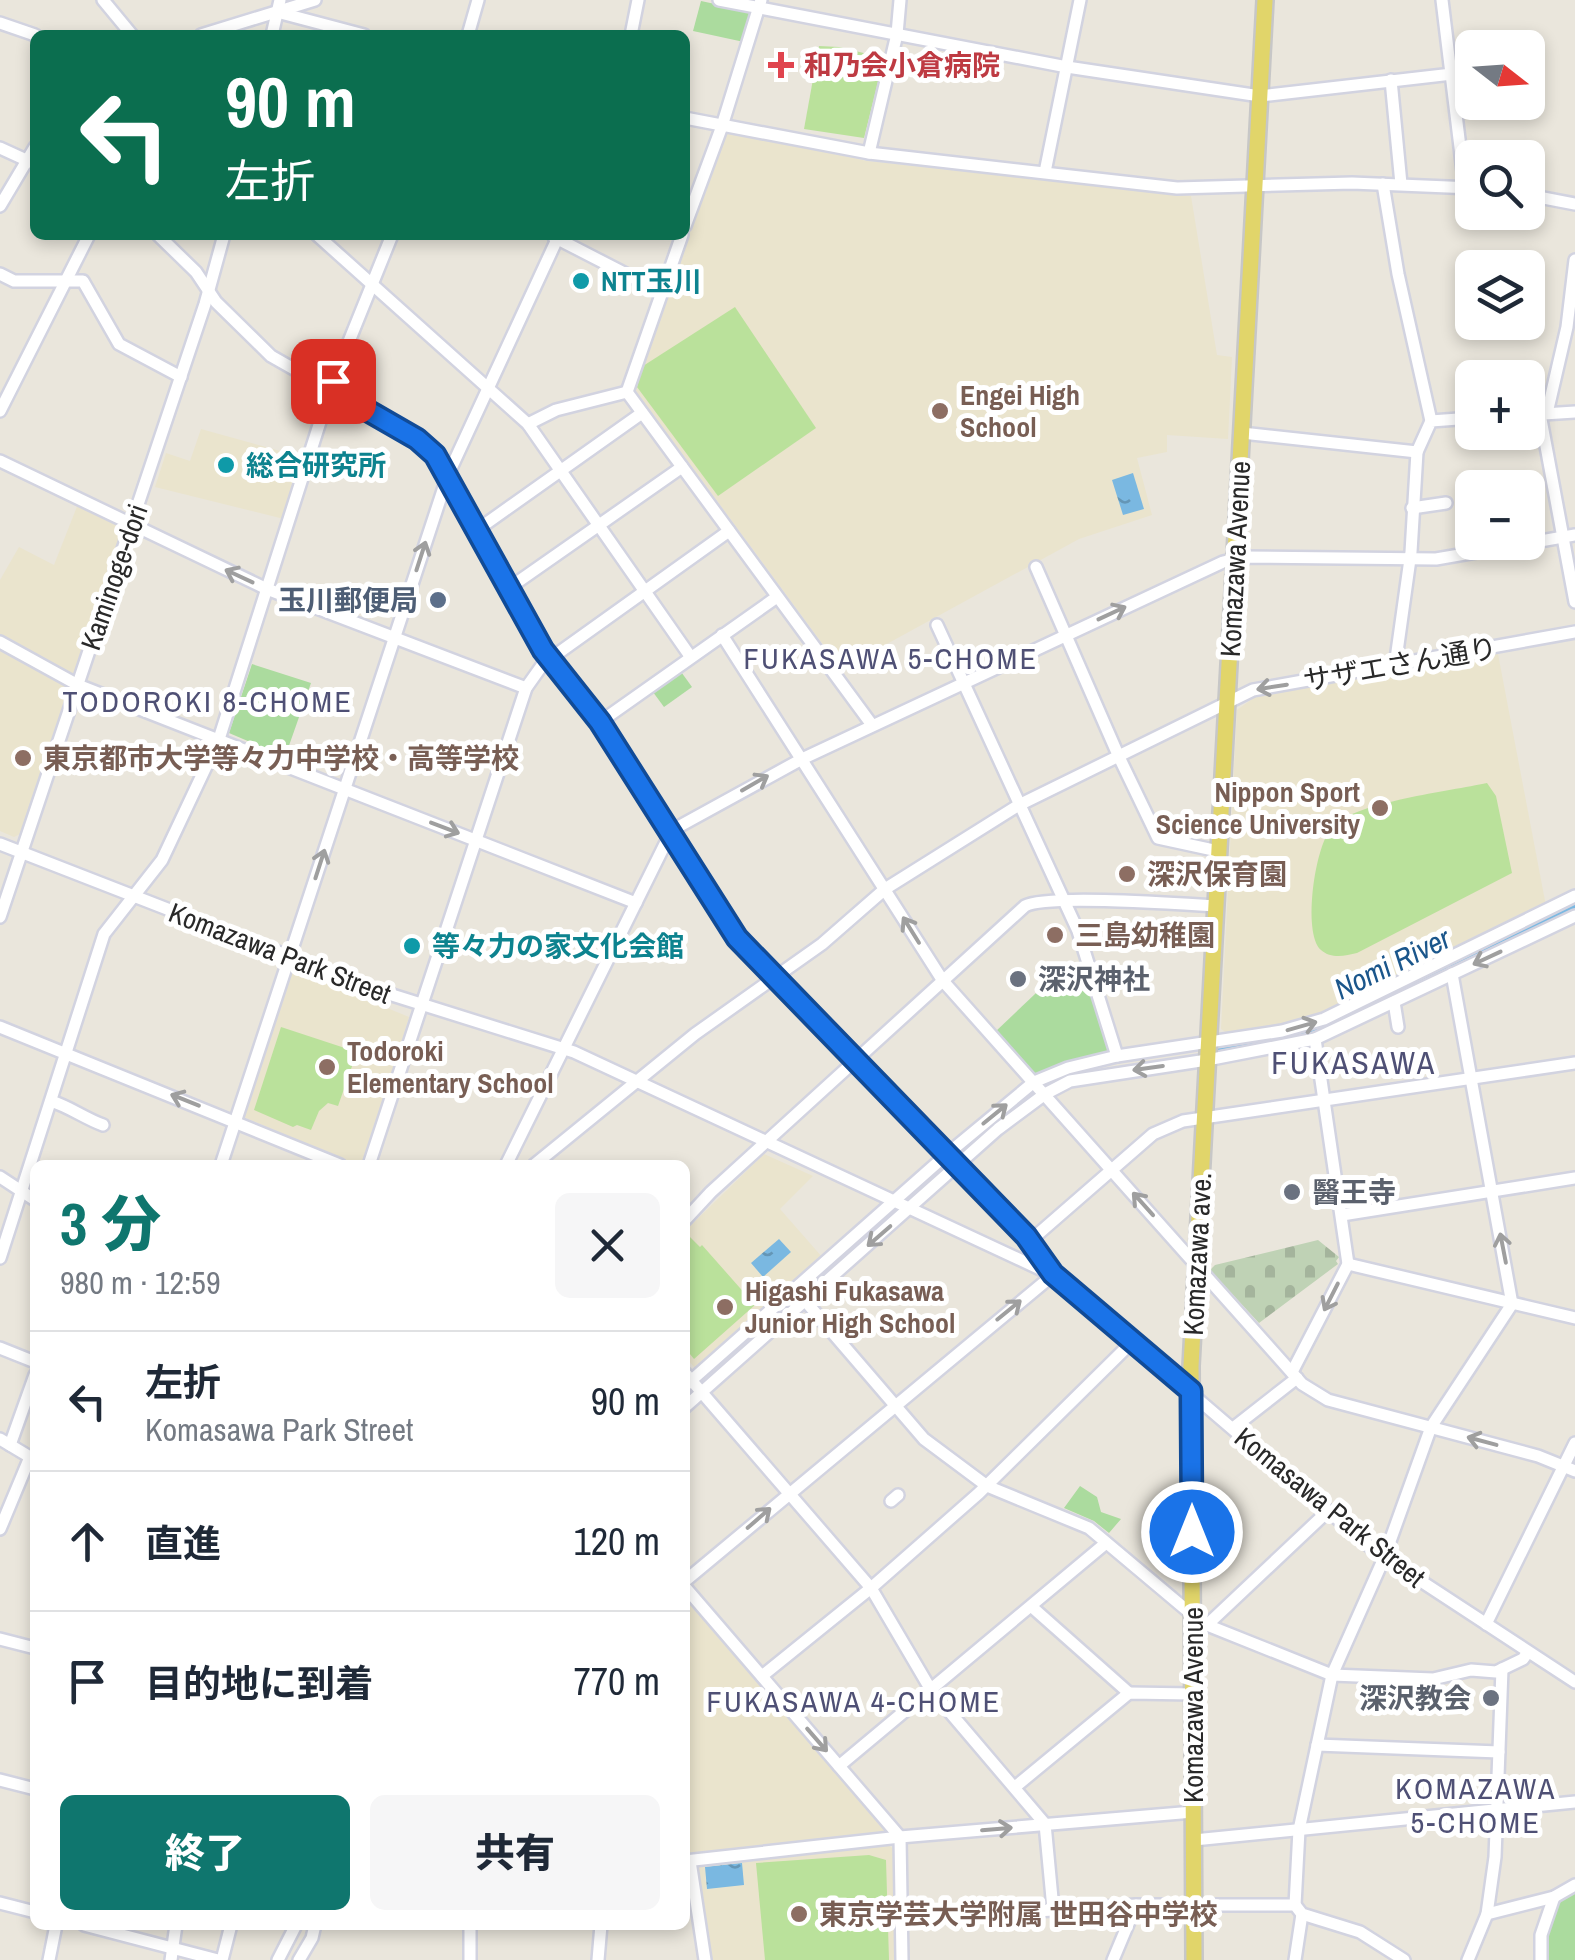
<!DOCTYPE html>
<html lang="ja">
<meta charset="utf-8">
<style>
body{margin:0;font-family:"Archivo Narrow","Noto Sans JP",sans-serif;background:#f6f6f7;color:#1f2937;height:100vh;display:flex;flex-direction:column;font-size:38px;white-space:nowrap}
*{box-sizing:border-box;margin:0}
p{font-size:32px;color:#747a83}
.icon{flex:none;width:55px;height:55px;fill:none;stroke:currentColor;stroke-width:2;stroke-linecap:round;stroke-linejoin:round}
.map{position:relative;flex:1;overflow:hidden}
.details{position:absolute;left:30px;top:1160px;width:660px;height:770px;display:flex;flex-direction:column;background:#fff;border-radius:15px;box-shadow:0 5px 15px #0003}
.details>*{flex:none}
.guide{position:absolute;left:30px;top:30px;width:660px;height:210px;border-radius:15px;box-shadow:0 5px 15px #0003;background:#0b6e4f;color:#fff;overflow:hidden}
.needle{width:65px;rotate:107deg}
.buttons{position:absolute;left:1455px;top:30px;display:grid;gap:20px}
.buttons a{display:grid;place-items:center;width:90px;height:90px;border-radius:15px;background:#fff;box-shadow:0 5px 15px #0003;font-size:50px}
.pin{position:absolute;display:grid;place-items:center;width:85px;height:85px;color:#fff;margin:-42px;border-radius:20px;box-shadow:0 5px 15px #0006}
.me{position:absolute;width:110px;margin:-55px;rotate:0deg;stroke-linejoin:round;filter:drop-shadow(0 0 8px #0008)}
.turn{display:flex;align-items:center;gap:35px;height:210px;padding:0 30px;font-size:45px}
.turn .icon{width:130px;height:130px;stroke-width:2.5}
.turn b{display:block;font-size:70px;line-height:85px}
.round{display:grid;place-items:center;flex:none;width:105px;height:105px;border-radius:15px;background:#f6f6f7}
.headline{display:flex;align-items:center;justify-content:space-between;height:170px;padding:0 30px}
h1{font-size:60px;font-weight:800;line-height:75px;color:#0f766e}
.cta{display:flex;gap:20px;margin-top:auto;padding:20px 30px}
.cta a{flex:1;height:115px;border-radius:15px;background:#0f766e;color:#fff;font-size:40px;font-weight:800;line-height:115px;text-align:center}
.cta a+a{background:#f6f6f7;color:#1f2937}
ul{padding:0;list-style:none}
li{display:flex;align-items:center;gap:30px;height:140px;padding:0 30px;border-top:2px solid #e0e1e3}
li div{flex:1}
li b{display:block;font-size:38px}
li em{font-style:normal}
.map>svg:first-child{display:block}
.education{fill:#eae4cd}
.cemetery{fill:url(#cemetery-stones)}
.park{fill:#abdb9e}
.pitch{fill:#bae19b}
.water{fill:url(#water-ripples)}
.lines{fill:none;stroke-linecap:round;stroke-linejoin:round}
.river{stroke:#7ab8e1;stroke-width:18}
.minor-casing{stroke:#d2d3e0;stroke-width:16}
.major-casing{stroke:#c7c7c7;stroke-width:20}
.minor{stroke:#fff;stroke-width:11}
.major{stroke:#e1d56a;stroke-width:15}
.oneway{stroke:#9f9f9f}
.route-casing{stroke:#114b97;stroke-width:25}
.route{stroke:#1a73e8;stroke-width:18}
.health-dot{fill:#e0444e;stroke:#fff;stroke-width:4}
.culture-dot{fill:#0f9aa8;stroke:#fff;stroke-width:4}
.education-dot{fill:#8d6e63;stroke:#fff;stroke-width:4}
.service-dot{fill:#5c6f8a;stroke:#fff;stroke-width:4}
.worship-dot{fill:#6b7280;stroke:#fff;stroke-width:4}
.labels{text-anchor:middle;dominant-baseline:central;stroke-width:10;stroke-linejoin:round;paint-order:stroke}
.health-label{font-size:28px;font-weight:bold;fill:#be3a42;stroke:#fff;text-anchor:start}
.culture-label{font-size:28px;font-weight:bold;fill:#0d838f;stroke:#fff;text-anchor:start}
.education-label{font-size:28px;font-weight:bold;fill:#785e54;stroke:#fff;text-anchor:start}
.street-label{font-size:28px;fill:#292929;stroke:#fff}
.service-label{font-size:28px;font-weight:bold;fill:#4e5e75;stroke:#fff;text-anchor:end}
.worship-label{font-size:28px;font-weight:bold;fill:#5b616d;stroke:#fff;text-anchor:start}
.neighbourhood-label{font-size:30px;letter-spacing:2.5px;fill:#4f5075;stroke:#fff}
.water-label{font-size:30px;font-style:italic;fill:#1b568b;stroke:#fff}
.quarter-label{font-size:32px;letter-spacing:2.5px;fill:#4f5075;stroke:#fff}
</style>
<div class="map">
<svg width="1575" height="1960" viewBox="0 0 1575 1960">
<defs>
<pattern id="cemetery-stones" width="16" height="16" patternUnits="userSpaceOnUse" patternTransform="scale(2.5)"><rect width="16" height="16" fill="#bfd2b5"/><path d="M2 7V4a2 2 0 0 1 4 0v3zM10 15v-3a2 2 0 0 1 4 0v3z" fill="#a4b49c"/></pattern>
<pattern id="water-ripples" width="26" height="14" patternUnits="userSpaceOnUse" patternTransform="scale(2.5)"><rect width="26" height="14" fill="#7ab8e1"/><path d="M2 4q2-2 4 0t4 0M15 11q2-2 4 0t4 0" fill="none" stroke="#6496b6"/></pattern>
</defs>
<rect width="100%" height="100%" fill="#eae6dc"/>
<g class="education">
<path d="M 726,131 L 867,161 L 1191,196 L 1217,355 L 1232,357 L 1228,439 L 1167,435 L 1167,452 L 1137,458 L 1152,515 L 1079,539 L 841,669 L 633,387 L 723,133 Z"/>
<path d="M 201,429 L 302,457 L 284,519 L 155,487 L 166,453 L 190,461 Z"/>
<path d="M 78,504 L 123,527 L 73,676 L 0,636 L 0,580 L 19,547 L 54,565 Z"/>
<path d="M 0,646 L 71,685 L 20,834 L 14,837 L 0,831 Z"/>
<path d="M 1498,654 L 1546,906 L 1322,1015 L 1296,1025 L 1227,1033 L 1221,1029 L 1237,710 L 1255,697 Z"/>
<path d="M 295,970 L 409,1017 L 364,1165 L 356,1165 L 244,1117 L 289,973 Z"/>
<path d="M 764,1154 L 813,1176 L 780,1209 L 823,1258 L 695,1368 L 685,1357 L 685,1231 Z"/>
<path d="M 685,1598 L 888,1832 L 685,1856 Z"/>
<path d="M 886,1844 L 894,1849 L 894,1960 L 711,1960 L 696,1869 L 700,1864 Z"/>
</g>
<path class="cemetery" d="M 1318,1240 L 1339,1257 L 1336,1261 L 1338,1264 L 1259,1323 L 1210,1270 L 1215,1265 Z"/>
<g class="park">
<path d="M 701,1 L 752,12 L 744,42 L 693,31 Z"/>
<path d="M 252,664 L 311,683 L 285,757 L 229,733 Z"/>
<path d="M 679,669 L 692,687 L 664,707 L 650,688 Z"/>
<path d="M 1575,900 L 1575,909 L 1313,1034 L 1232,1053 L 1231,1044 L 1280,1035 Z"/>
<path d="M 1082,960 L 1112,1051 L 1110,1054 L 1034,1075 L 994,1033 L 1054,976 Z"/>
<path d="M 1080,1486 L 1097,1497 L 1101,1512 L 1121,1519 L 1109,1533 L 1094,1521 L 1064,1508 Z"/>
<path d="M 1575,1888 L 1575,1960 L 1544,1960 C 1544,1931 1551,1905 1575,1888 Z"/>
</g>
<g class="pitch">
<path d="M 819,46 L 839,47 L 884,58 L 864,138 L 804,129 Z"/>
<path d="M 735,307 L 816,428 L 718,496 L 637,387 L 643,366 Z"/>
<path d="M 1487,783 L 1496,796 L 1512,873 L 1357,953 C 1345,956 1331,959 1321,950 C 1302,933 1315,843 1333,826 C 1357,802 1450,791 1487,783 Z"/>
<path d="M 281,1027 L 357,1052 L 338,1106 L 328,1103 L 319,1111 L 311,1130 L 297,1125 L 293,1127 L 254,1110 Z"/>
<path d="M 689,1236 L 700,1247 L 702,1245 L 755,1305 L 694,1359 L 685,1348 L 685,1240 Z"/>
<path d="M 869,1855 L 886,1860 L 889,1960 L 765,1960 L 756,1863 Z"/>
</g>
<g class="water">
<path d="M 1133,473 L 1144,509 L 1123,515 L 1112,480 Z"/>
<path d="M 779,1239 L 791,1252 L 763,1277 L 751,1263 Z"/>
<path d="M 742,1863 L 744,1885 L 707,1889 L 705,1867 Z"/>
</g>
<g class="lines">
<path class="river" d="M 1226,1049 L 1279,1040 L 1323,1027 L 1575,905"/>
<g class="minor-casing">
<g id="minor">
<path d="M 103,0 L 132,35"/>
<path d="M 719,0 L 1067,67 L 1260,96 L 1452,74"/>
<path d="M 1442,0 L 1465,188"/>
<path d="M 277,12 L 364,35"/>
<path d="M 0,23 L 35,35"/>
<path d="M 201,35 L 315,0"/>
<path d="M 272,35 L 280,0"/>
<path d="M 468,35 L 478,0"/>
<path d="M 631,35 L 638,0"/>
<path d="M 1391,80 L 1401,184"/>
<path d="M 685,118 L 869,153 L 1177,188 L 1352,183 L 1472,188"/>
<path d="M 0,148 L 35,164"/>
<path d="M 869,153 L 897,34 L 900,0"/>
<path d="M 1045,172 L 1080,0"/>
<path d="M 1383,184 L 1398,274 L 1431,421"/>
<path d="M 1528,195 L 1575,204"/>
<path d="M 0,206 L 35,147"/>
<path d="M 685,226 L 722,126 L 761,0"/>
<path d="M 158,235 L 196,272 L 216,302 L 271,356 L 417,439 L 435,455 L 543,650 L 600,722 L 732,931 L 772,977 L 1026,1237 L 1053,1275"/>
<path d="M 317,235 L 528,424 L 690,656"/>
<path d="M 554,237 L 661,292"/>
<path d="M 0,274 L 14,281 L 83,281 L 119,344 L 181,377"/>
<path d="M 627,392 L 872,725"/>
<path d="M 627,392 L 682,235"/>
<path d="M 0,411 L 89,235"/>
<path d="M 1547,413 L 1567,327 L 1575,260"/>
<path d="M 1540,414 L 1575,602"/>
<path d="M 1528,415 L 1575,412"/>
<path d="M 528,424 L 556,410 L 627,392"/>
<path d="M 1242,433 L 1417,452 L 1431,421 L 1472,418"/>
<path d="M 0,461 L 267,589 L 526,688"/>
<path d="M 1412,508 L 1446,503"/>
<path d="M 477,530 L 642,413"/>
<path d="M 1036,567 L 1119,757 L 1158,838 L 1218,851"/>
<path d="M 509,588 L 682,467"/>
<path d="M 937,625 L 1078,931 L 1117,1056"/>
<path d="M 722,635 L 943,981 L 1302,1384 L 1328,1400 L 1538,1456 L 1575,1471"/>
<path d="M 0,642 L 78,685 L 636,903"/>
<path d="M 1395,666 L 1411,552 L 1417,452"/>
<path d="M 600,722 L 777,597"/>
<path d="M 0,844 L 373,989 L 574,1052 L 1053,1275 L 1375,1551 L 1575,1682"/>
<path d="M 0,917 L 205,304 L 224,235"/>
<path d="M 1394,1002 L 1398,1027"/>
<path d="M 0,1027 L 340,1165"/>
<path d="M 51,1101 C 70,1107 84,1118 103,1125"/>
<path d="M 221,1165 L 448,475 L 559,235"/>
<path d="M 369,1165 L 526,688 L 543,664 L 729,531"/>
<path d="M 506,1165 L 671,832 L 678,827 L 802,759 L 1223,562 L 1244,557 L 1436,559 L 1575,535"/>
<path d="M 534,1165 L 695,1034 L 822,944 L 885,889 L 1019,805 L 1253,690 L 1575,632"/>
<path d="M 0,1177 L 35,1200"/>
<path d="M 1342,1215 L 1575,1178"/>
<path d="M 685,1220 L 711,1192 L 1025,906 C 1046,894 1182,904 1216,906"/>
<path d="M 1030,1241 L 1153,1134 L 1183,1121 L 1575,1063"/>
<path d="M 0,1258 L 104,934 L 162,860 L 219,739 L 333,381 L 392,235"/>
<path d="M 1348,1264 L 1575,1318"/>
<path d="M 801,1296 L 924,1439 L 987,1486 L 1089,1528 L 1202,1623 L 1332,1675 L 1433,1679 L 1471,1670 L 1496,1672 L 1523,1659 L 1528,1652"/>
<path d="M 0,1348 L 35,1362"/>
<path d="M 1292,1372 L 1348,1264 L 1315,1039"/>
<path d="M 685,1373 L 871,1588 L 931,1690 L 1045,1824 L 1053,1909"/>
<path d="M 685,1386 L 946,1155 L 1034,1082 L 1068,1068 L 1117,1056 L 1282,1031 L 1324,1019 L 1575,896"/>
<path d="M 685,1407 L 998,1129 L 1045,1094 L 1070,1081 L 1207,1060 L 1315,1039 L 1575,916"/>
<path d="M 1233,1428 L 1297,1378"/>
<path d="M 0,1439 L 35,1460"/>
<path d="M 10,1445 L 35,1375"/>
<path d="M 891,1501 L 898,1495"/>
<path d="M 0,1529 L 30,1457"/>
<path d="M 685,1581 L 1053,1275"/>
<path d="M 685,1587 L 900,1837 L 902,1960"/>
<path d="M 1032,1607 L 1129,1693"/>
<path d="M 1486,1624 L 1575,1443"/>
<path d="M 1207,1625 L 1328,1511"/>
<path d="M 0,1639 L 35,1648"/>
<path d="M 762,1676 L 871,1588 L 979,1493 L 1132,1342"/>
<path d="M 1317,1745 L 1499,1752"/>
<path d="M 839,1766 L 1106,1543"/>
<path d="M 0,1780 L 35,1789"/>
<path d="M 1015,1787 L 1129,1693 L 1193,1694"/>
<path d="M 1194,1840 L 1575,1802"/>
<path d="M 685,1861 L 900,1837 L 1193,1812"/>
<path d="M 690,1861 L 705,1960"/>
<path d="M 0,1903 L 35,1912"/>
<path d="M 1295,1905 L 1299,1830 L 1332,1675 L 1384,1558 L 1431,1427 L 1512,1304 L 1452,974"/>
<path d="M 1487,1914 L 1554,1897 L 1575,1885"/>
<path d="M 901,1919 L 1136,1905 L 1295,1905 L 1302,1914 L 1360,1932 L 1404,1960"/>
<path d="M 84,1925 L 218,1960"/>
<path d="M 49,1960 L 56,1925"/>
<path d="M 171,1960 L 176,1925"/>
<path d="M 222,1960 L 231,1925"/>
<path d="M 278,1960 L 296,1925"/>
<path d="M 299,1960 L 312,1938 L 315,1925"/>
<path d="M 470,1960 L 470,1925"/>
<path d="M 598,1960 L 601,1925"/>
<path d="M 1113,1960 L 1136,1905"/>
<path d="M 1295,1960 L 1302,1914"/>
<path d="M 1468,1960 L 1487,1914 L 1495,1857 L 1502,1669"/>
<path d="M 1541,1960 L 1541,1935 L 1554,1897"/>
</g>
</g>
<g class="major-casing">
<path id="major" d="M 1194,1960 L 1191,1366 L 1265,0"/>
</g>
<use href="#minor" class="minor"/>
<use href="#major" class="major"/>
</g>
<defs><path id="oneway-shaft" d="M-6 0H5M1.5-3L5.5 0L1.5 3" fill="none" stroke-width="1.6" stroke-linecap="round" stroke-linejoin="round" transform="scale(2.5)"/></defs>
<g class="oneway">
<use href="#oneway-shaft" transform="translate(421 556) rotate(-72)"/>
<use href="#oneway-shaft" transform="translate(239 576) rotate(-155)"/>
<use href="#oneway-shaft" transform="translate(1112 613) rotate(-25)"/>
<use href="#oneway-shaft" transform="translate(1272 687) rotate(171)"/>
<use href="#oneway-shaft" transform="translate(755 783) rotate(-30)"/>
<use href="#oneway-shaft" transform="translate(445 828) rotate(21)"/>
<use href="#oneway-shaft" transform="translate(320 864) rotate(-72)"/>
<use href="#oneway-shaft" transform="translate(911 930) rotate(-122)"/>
<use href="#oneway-shaft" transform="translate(1487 958) rotate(155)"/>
<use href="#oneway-shaft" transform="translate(1302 1026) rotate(-16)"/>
<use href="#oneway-shaft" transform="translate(1148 1068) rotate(172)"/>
<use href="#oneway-shaft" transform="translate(185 1100) rotate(-158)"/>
<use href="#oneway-shaft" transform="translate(995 1114) rotate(-39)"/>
<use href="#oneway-shaft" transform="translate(1143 1204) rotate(-132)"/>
<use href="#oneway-shaft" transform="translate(879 1236) rotate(139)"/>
<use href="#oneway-shaft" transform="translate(1503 1248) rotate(-101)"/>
<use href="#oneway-shaft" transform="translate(1331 1297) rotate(117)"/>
<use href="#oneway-shaft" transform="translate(1009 1310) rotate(-39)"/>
<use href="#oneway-shaft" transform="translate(1482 1441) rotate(-165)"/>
<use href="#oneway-shaft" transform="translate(759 1518) rotate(-41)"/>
<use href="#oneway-shaft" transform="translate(817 1740) rotate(49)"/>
<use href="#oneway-shaft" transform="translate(997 1829) rotate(-5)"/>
</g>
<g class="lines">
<g class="route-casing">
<path id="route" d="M 333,381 L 330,389 L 417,439 L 435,455 L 543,650 L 600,722 L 737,938 L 1026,1236 L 1053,1274 L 1191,1391 L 1192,1532"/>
</g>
<use href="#route" class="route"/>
</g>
<path class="health-dot" d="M776 50h10v10h10v10h-10v10h-10v-10h-10v-10h10z"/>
<g class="culture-dot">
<circle cx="581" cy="281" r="10"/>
<circle cx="226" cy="465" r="10"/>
<circle cx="412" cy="946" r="10"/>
</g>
<g class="education-dot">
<circle cx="940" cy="411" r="10"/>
<circle cx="23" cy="758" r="10"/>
<circle cx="1380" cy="808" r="10"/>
<circle cx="1127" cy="874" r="10"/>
<circle cx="1055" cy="935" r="10"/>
<circle cx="327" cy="1067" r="10"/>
<circle cx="725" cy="1307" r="10"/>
<circle cx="799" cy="1914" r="10"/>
</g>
<circle class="service-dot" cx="438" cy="600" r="10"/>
<g class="worship-dot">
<circle cx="1018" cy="979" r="10"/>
<circle cx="1292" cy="1192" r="10"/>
<circle cx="1491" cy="1698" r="10"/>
</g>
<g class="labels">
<g class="health-label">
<text x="804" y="65">和乃会小倉病院</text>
</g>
<g class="culture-label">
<text x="601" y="281">NTT玉川</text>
<text x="246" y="465">総合研究所</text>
<text x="432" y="946">等々力の家文化会館</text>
</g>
<g class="education-label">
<text x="960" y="395">Engei High<tspan x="960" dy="32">School</tspan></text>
<text x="43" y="758">東京都市大学等々力中学校・高等学校</text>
<text x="1360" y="792" text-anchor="end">Nippon Sport<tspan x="1360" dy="32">Science University</tspan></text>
<text x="1147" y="874">深沢保育園</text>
<text x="1075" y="935">三島幼稚園</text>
<text x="347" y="1051">Todoroki<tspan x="347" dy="32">Elementary School</tspan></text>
<text x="745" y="1291">Higashi Fukasawa<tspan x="745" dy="32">Junior High School</tspan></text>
<text x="819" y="1914">東京学芸大学附属 世田谷中学校</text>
</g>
<g class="street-label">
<text transform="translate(1235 559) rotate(-87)">Komazawa Avenue</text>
<text transform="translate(114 577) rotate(-71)">Kaminoge-dori</text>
<text transform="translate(1400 664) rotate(-10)">サザエさん通り</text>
<text transform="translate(280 953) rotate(21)">Komazawa Park Street</text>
<text transform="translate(1197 1254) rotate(-87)">Komazawa ave.</text>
<text transform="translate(1330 1507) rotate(39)">Komasawa Park Street</text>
<text transform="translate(1193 1705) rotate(-90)">Komazawa Avenue</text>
</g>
<g class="service-label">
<text x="418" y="600">玉川郵便局</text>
</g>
<g class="worship-label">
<text x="1038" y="979">深沢神社</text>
<text x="1312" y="1192">醫王寺</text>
<text x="1471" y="1698" text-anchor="end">深沢教会</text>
</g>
<g class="neighbourhood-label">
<text x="891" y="658">FUKASAWA 5-CHOME</text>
<text x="208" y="701">TODOROKI 8-CHOME</text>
<text x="854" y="1701">FUKASAWA 4-CHOME</text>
<text x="1476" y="1788">KOMAZAWA<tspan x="1476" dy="34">5-CHOME</tspan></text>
</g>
<g class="water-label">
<text transform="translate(1392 963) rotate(-26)">Nomi River</text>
</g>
<g class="quarter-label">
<text x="1354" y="1062">FUKASAWA</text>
</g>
</g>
</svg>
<div class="buttons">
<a><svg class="needle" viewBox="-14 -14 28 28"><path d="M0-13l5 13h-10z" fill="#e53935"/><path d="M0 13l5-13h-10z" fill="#747a83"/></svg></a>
<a><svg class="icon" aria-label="search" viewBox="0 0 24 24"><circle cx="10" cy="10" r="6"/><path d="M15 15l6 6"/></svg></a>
<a><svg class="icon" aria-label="layers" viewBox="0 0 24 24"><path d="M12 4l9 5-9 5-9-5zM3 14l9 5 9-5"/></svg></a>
<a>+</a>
<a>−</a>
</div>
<div class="pin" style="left:333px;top:381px;background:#d93025"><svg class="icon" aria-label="arrive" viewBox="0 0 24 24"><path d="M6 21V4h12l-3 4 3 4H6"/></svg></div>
<svg class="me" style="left:1192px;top:1532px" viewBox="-20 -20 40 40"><circle r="17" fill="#1a73e8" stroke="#fff" stroke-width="3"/><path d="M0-11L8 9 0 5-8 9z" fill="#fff"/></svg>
<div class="guide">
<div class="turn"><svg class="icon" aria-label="left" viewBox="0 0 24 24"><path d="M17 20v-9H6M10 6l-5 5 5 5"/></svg><div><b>90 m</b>左折</div></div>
</div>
<section class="details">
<div class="headline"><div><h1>3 分</h1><p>980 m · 12:59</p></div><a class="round"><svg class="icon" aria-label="close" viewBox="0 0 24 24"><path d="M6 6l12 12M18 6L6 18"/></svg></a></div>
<ul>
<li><svg class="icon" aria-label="left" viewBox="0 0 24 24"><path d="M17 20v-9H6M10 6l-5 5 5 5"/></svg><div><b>左折</b><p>Komasawa Park Street</p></div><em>90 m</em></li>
<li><svg class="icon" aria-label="ahead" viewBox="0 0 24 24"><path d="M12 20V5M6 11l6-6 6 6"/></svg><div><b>直進</b></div><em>120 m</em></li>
<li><svg class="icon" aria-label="arrive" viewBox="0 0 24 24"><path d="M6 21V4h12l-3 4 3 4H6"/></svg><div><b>目的地に到着</b></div><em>770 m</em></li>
</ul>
<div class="cta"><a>終了</a><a>共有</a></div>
</section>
</div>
